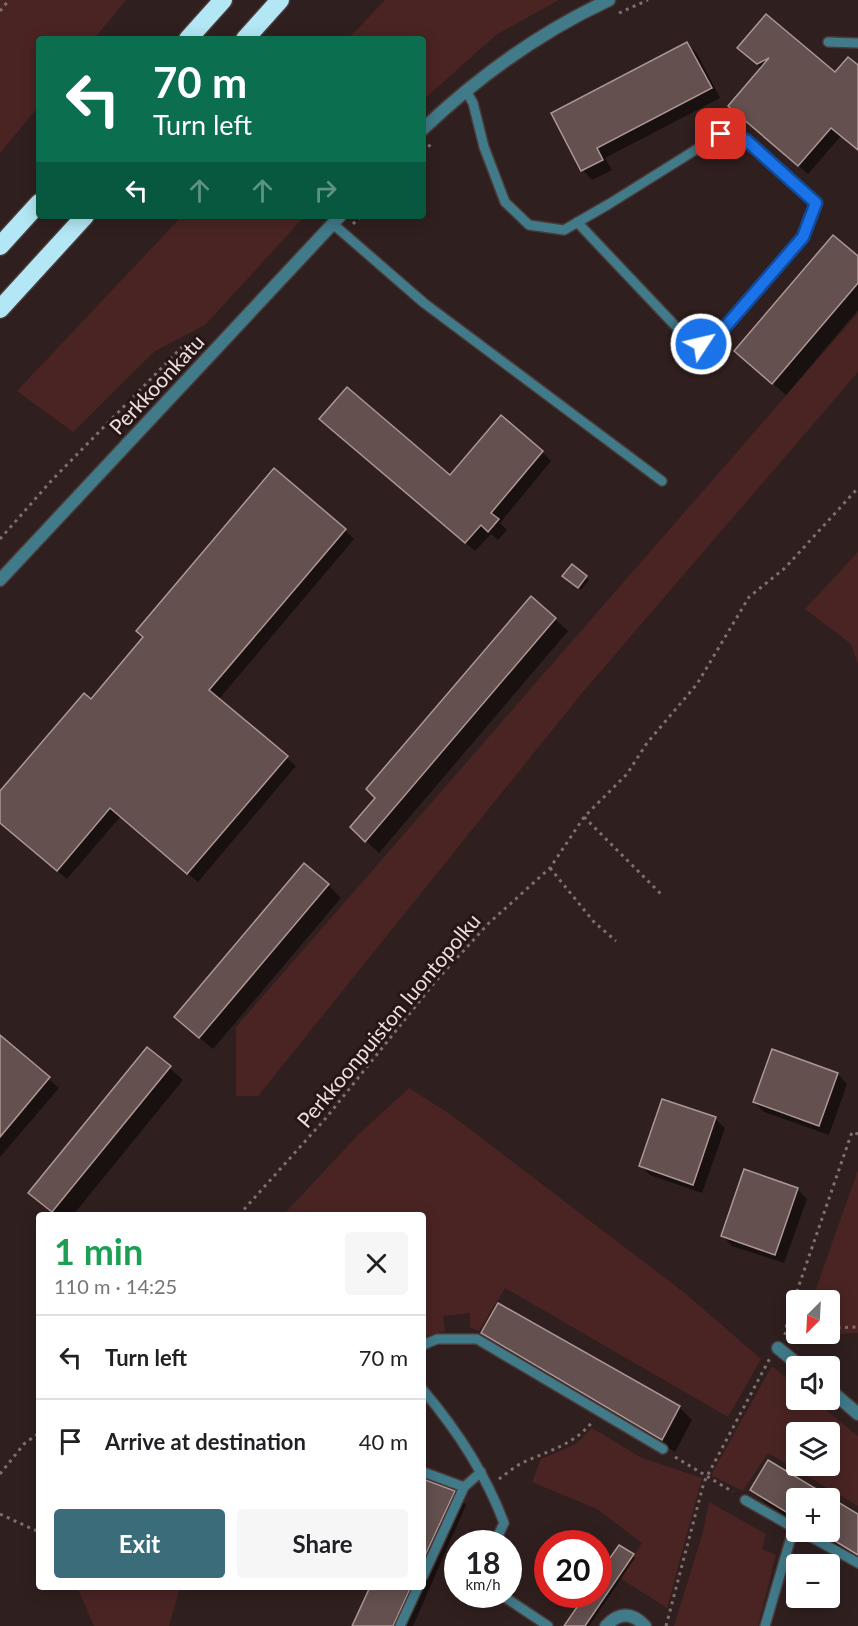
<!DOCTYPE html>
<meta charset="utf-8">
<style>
body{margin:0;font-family:Lato,sans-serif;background:#f6f6f6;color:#202124;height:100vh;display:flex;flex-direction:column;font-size:22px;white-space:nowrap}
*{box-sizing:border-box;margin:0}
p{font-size:20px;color:#757577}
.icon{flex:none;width:33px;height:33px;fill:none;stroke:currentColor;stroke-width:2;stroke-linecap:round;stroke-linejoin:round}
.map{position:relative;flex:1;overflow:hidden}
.panel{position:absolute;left:36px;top:1212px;width:390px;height:378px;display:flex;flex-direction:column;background:#fff;border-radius:6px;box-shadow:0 3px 15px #0003}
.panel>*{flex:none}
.guide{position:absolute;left:36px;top:36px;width:390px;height:183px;border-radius:6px;box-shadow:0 3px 15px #0003;background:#0b6e4f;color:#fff;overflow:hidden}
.needle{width:39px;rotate:204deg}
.buttons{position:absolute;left:786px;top:1290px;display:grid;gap:12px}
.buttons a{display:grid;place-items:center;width:54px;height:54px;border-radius:6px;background:#fff;box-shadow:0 3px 15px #0003;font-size:30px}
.speed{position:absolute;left:444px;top:1530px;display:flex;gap:12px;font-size:30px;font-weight:700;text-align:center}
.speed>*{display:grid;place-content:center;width:78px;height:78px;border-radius:50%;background:#fff;box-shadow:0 3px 15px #0003;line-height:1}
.speed small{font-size:15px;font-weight:400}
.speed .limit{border:9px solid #d22;background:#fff;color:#111}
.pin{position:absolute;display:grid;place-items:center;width:51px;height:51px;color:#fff;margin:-26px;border-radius:12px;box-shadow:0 3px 9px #0006}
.me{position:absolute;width:66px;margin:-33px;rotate:55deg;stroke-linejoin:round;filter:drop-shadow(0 0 4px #0008)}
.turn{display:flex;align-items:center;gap:21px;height:126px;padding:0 18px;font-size:27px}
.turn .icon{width:78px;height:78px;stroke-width:2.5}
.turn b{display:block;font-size:42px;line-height:51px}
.lanes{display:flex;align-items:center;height:57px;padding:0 18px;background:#0003;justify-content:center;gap:30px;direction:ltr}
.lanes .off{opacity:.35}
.round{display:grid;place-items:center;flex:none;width:63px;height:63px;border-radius:6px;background:#f6f6f6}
.head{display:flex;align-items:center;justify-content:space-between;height:102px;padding:0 18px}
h1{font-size:36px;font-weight:700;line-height:45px;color:#1e9e55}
.cta{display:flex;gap:12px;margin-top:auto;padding:12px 18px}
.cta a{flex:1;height:69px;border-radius:6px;background:#3a6c7a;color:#fff;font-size:24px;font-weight:700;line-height:69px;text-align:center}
.cta a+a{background:#f6f6f6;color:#202124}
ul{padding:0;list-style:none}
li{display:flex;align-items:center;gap:18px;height:84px;padding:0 18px;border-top:2px solid #e0e0e0}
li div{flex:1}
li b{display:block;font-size:22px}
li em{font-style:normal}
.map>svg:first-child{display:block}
.green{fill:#492423;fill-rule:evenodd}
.shadow{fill:#0007}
.building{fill:#63504f;stroke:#ad9795;stroke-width:1.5}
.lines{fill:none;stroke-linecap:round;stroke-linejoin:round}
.service-casing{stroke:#4a3a3a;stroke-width:12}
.minor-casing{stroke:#4a3a3a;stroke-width:15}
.motorway-casing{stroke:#4a3a3a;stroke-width:21}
.path{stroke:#7f706f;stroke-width:3;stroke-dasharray:3 4.5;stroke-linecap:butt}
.service{stroke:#417a89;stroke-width:9}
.minor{stroke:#417a89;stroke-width:12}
.motorway{stroke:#b3e7f6;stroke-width:18}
.route-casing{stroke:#114b97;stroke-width:15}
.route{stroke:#1a73e8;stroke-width:10}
.labels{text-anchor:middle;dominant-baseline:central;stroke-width:6;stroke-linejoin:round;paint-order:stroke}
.street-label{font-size:21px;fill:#ece0df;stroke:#261615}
</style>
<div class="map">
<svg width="858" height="1626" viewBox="0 0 858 1626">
<rect width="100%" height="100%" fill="#301f1f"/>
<g class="green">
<path d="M 0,0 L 126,0 L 94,39 L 39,39 L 39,106 L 0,153 Z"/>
<path d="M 385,0 L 559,0 L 496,35 L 423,100 L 423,39 L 348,39 Z"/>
<path d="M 182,216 L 305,216 L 205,325 L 155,351 L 73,432 L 17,391 Z"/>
<path d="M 858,313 L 858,372 L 582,693 L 258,1096 L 236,1096 L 236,1027 Z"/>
<path d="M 858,552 L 858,664 L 851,644 L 805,609 Z"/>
<path d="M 409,1088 L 450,1114 L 686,1294 L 761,1359 L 728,1417 L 505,1288 L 479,1331 L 470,1327 L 470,1313 L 443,1316 L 445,1331 L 423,1337 L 423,1215 L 283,1215 L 359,1134 Z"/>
<path d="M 858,1170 L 858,1333 L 813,1335 L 830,1334 L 830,1300 L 812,1300 Z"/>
<path d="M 772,1366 L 796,1386 L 796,1400 L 813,1400 L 858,1436 L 858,1506 L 768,1453 L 743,1491 L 711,1475 ZM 796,1432 L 830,1432 L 830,1466 L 796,1466 Z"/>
<path d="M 592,1428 L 642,1458 L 702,1478 L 667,1608 L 620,1578 L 642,1543 L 597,1509 L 532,1482 L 541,1459 L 576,1444 Z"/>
<path d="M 709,1502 L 766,1534 L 762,1549 L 776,1555 L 758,1626 L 674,1626 L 703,1532 Z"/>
<path d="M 77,1587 L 180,1587 L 169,1626 L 94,1626 Z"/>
</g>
<g class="shadow">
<path d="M 687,44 L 697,53 L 720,98 L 605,158 L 612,170 L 592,180 L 583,170 L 553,114 Z"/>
<path d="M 739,48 L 835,74 L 858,67 L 858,150 L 841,136 L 808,174 L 739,115 L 762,69 Z"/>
<path d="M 858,258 L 858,310 L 786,395 L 736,351 Z"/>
<path d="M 331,428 L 450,477 L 542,452 L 551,461 L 500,523 L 507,530 L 498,540 L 491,534 L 475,551 Z"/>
<path d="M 345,530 L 354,539 L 219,699 L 296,766 L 198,882 L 120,817 L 67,879 L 0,822 L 0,794 L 91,701 L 144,638 Z"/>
<path d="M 572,566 L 589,580 L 581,590 L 564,576 Z"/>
<path d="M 555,619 L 568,631 L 379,853 L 352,827 Z"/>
<path d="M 328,885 L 341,898 L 213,1049 L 189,1029 Z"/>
<path d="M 0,1036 L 59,1088 L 0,1157 Z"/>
<path d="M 148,1049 L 183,1080 L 73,1215 L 55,1215 L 31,1193 Z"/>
<path d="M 773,1051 L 838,1074 L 847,1084 L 829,1135 L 764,1112 L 754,1102 Z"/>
<path d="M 715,1119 L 725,1128 L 702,1193 L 650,1175 L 641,1166 Z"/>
<path d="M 797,1189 L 807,1199 L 784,1263 L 732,1246 L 723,1236 Z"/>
<path d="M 482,1333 L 679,1407 L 692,1420 L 675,1452 L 495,1346 Z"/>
<path d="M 769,1462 L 858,1515 L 858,1558 L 813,1532 L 830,1532 L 830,1498 L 796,1498 L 796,1522 L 765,1503 L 752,1490 Z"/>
<path d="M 423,1480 L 454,1492 L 466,1505 L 413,1626 L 354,1626 L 372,1587 L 423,1587 Z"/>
<path d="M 633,1556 L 635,1558 L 589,1626 L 567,1626 Z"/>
</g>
<g class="building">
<path d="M 766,14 L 835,72 L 848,57 L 858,65 L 858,150 L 831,128 L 798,166 L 728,106 L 769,58 L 757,64 L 737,48 Z"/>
<path d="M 687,42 L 712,88 L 597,148 L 603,160 L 581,171 L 551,113 Z"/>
<path d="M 833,235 L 858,256 L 858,283 L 772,384 L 734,351 Z"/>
<path d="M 347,387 L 450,475 L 501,415 L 543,451 L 491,513 L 499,519 L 488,532 L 481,525 L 465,543 L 319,419 Z"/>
<path d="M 274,468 L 346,529 L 209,690 L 288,756 L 187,874 L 110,808 L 57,871 L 0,823 L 0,791 L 84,693 L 91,699 L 143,637 L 136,631 Z"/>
<path d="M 572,564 L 587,576 L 578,588 L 562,576 Z"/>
<path d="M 531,596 L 556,618 L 365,842 L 350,827 L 375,798 L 366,789 Z"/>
<path d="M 304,863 L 329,884 L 199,1038 L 174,1017 Z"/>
<path d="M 0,1035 L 50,1077 L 0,1137 Z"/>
<path d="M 147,1047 L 171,1066 L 52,1212 L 28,1193 Z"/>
<path d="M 772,1049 L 838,1073 L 819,1126 L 753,1102 Z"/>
<path d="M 662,1099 L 716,1117 L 693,1185 L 639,1166 Z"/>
<path d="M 744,1169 L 798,1188 L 775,1255 L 721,1236 Z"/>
<path d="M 498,1303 L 680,1406 L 662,1440 L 481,1333 Z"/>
<path d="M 768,1460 L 858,1514 L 858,1555 L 830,1538 L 830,1498 L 796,1498 L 796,1518 L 750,1490 Z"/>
<path d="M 423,1479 L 455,1491 L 423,1560 Z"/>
<path d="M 619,1545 L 634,1554 L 585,1626 L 564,1626 L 586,1594 L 598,1594 L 598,1575 Z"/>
<path d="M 370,1587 L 411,1587 L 393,1626 L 352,1626 Z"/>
</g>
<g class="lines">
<g class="service-casing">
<g id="service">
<path d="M 828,42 L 858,43"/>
<path d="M 466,91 L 473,103 L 484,147 L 505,202 L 529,225 L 564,230 L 609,204 L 721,134 L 746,140 L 816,203 L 803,237 L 720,333 L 701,344 L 684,335 L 577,222"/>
<path d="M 333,224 L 424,303 L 662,481"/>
<path d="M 423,1345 L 437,1339 L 477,1339 L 663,1449"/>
<path d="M 423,1390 C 457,1430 486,1475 504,1523 L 494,1544"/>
<path d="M 426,1473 L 464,1487"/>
<path d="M 745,1500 L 796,1529"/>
<path d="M 802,1532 L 858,1563"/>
<path d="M 423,1576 L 464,1487 L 481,1472"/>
<path d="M 500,1594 L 548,1626"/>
<path d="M 400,1626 L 418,1587"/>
<path d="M 765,1626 L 794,1527"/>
</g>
</g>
<g class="minor-casing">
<g id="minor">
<path d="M 423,129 C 478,77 540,32 609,0"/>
<path d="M 0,580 L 340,216"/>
<path d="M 778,1348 L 800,1366"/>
<path d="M 830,1390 L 858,1414"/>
<path d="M 606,1626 C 619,1612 632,1612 645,1626"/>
</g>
</g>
<g class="motorway-casing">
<g id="motorway">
<path d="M 188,39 L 223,0"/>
<path d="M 245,39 L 280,0"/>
<path d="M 0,246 L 39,203"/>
<path d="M 0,309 L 85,216"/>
</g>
</g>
<g class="path">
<path d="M 0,11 L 9,0"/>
<path d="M 619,13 L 648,0"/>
<path d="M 423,152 L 432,143"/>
<path d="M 353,224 L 361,216"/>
<path d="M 0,539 L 52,480 L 183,346 L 193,342 L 199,344"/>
<path d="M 584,817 L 662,895"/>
<path d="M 550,868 L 594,922 L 616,941"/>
<path d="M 239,1215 L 326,1118 L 435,982 L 489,923 L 550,868 L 584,817 L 627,774 L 647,743 L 697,684 L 749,597 L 785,568 L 858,488"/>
<path d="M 830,1328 L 858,1327"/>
<path d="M 786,1329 L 796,1329"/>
<path d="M 785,1335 L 788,1317 L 852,1132 L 858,1134"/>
<path d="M 675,1457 L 733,1492"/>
<path d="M 0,1474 L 24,1444 L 39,1433"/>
<path d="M 499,1479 C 506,1474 514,1467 522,1463 C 547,1451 574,1445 592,1422"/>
<path d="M 0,1514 L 39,1532"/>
<path d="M 666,1626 L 704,1482 L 770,1358"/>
</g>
<use href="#service" class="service"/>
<use href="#minor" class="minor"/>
<use href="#motorway" class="motorway"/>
</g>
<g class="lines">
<g class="route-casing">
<path id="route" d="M 701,344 L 720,333 L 803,237 L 816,203 L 746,140 L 721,134"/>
</g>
<use href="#route" class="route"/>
</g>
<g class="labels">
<g class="street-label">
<text transform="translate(156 384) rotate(-47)">Perkkoonkatu</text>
<text transform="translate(388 1020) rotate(-50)">Perkkoonpuiston luontopolku</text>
</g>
</g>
</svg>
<div class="buttons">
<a><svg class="needle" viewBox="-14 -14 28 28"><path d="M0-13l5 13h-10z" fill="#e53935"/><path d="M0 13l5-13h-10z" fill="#757577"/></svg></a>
<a><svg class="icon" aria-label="sound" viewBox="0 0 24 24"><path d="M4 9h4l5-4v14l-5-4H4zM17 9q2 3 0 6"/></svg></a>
<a><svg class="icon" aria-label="layers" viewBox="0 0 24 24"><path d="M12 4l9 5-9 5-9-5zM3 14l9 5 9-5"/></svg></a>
<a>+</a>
<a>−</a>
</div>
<div class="speed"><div>18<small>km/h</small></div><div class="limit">20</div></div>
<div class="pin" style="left:721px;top:134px;background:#d93025"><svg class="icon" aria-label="arrive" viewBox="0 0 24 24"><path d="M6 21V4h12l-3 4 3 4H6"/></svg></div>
<svg class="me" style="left:701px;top:344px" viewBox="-20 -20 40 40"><circle r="17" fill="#1a73e8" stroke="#fff" stroke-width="3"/><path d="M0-11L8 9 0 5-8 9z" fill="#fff"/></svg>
<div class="guide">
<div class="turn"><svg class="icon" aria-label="left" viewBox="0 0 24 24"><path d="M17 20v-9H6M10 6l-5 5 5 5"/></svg><div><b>70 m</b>Turn left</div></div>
<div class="lanes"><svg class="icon" aria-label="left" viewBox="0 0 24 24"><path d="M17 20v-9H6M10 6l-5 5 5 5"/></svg><svg class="icon off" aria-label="ahead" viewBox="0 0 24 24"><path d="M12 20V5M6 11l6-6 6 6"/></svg><svg class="icon off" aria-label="ahead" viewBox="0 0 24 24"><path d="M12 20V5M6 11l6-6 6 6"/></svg><svg class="icon off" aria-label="right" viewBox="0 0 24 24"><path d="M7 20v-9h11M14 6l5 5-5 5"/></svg></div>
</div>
<section class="panel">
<div class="head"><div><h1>1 min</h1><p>110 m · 14:25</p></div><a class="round"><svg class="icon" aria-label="close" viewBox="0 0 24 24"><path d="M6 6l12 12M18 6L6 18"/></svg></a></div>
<ul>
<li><svg class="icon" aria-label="left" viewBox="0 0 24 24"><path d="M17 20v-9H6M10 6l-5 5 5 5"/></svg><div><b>Turn left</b></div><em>70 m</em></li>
<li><svg class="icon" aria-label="arrive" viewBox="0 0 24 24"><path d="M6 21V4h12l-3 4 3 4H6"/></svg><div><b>Arrive at destination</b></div><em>40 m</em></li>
</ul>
<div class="cta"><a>Exit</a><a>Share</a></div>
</section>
</div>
